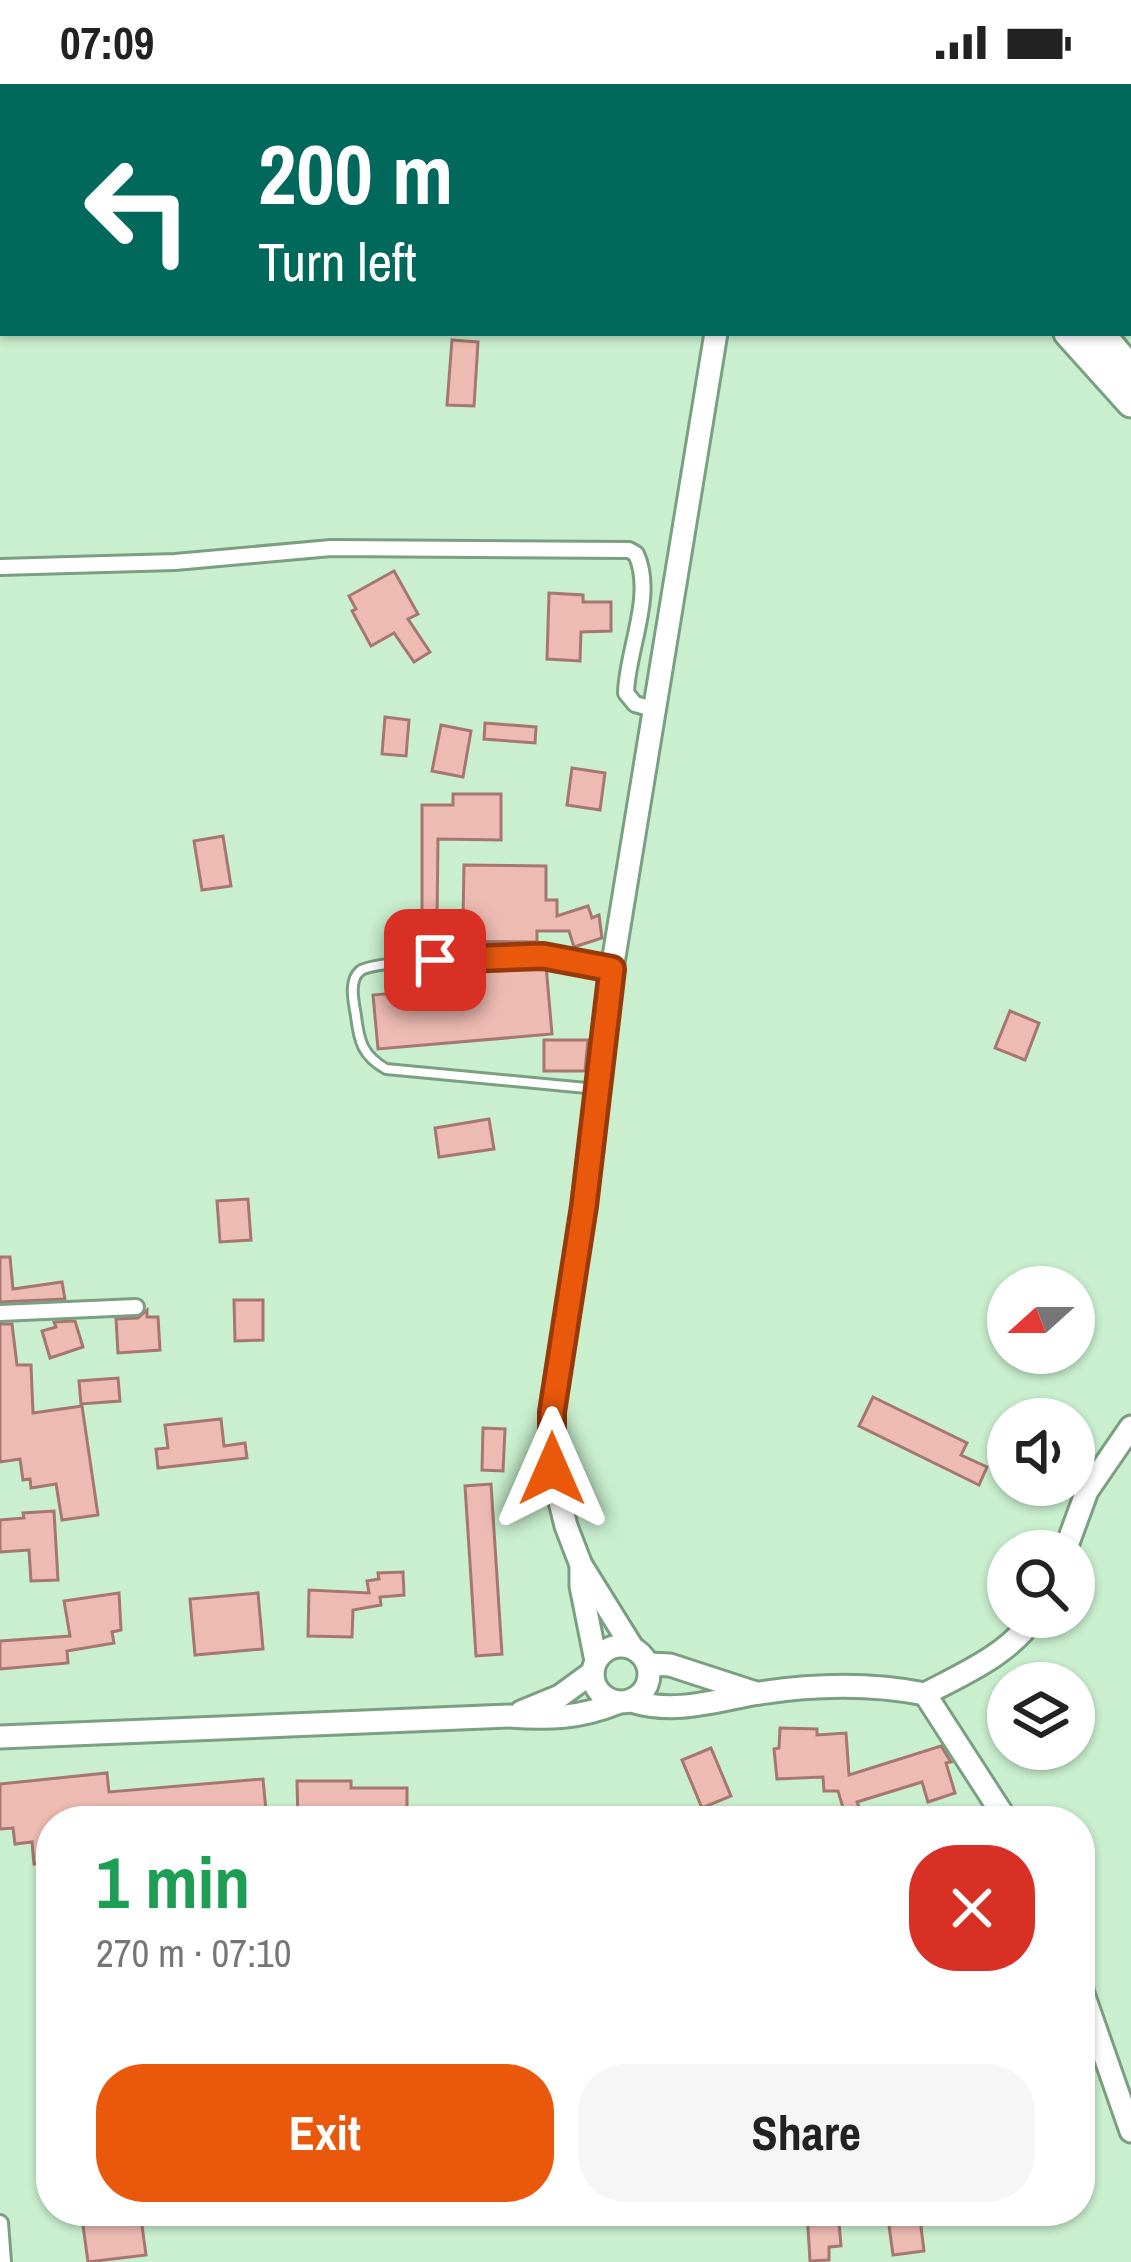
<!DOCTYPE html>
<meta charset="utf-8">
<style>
body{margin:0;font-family:"Archivo Narrow",sans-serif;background:#f6f6f6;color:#222;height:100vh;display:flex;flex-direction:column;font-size:45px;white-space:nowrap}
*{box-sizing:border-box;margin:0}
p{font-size:39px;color:#767676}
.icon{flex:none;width:66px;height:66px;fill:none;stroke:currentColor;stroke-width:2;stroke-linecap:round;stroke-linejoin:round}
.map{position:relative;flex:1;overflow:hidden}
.side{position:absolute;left:36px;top:1722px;width:1059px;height:420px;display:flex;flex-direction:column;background:#fff;border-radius:48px;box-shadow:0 3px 9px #0004}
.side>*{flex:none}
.top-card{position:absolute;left:0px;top:0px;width:1131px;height:252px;box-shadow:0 3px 9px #0004;background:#00695c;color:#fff;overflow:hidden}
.needle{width:78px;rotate:249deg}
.controls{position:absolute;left:987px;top:1182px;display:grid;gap:24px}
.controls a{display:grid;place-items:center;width:108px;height:108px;border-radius:50%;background:#fff;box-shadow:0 3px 9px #0004;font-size:60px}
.pin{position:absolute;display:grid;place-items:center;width:102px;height:102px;color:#fff;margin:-51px;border-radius:24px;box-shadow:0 6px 18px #0006}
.me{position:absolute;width:132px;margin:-66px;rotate:0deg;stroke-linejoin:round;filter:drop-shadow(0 0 9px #0008)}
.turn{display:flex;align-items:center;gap:42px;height:252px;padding:0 60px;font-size:54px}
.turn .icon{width:156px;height:156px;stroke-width:2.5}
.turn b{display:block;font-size:84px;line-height:102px}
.round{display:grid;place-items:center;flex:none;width:126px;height:126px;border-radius:48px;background:#f6f6f6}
.summary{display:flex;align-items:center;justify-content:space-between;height:204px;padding:0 60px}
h1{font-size:72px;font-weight:700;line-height:90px;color:#1e9e55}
.cta{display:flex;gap:24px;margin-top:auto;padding:24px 60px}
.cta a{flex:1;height:138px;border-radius:48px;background:#ea580c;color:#fff;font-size:48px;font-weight:700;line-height:138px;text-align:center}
.cta a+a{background:#f6f6f6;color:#222}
.status{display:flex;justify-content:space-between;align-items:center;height:84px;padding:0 60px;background:#fff;direction:ltr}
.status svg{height:33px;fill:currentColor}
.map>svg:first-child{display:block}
.building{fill:#edbbb2;stroke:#a57770;stroke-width:3}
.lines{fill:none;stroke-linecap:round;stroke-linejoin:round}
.lane-casing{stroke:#7b9f81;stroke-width:14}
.street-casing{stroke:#7b9f81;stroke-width:20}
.secondary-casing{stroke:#7b9f81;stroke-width:27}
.primary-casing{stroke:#7b9f81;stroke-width:27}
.highway-casing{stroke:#7b9f81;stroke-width:33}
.lane{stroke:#fff;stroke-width:8}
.street{stroke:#fff;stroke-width:14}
.secondary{stroke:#fff;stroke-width:21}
.primary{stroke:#fff;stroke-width:21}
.highway{stroke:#fff;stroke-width:27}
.route-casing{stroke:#983908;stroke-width:30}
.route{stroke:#ea580c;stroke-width:21}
</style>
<div class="status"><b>07:09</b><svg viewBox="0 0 49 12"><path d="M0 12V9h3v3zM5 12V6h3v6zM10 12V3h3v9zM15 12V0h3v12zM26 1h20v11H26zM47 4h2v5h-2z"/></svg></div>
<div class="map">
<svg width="1131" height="2178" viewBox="0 0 1131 2178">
<rect width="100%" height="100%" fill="#c9efce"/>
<g class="building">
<path d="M 452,256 L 478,258 L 474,322 L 447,321 Z"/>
<path d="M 394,487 L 418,530 L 408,535 L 430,568 L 414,578 L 394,549 L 371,562 L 352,527 L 356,525 L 349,512 Z"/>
<path d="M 549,509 L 583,511 L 583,518 L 611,518 L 611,547 L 581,548 L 580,577 L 547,575 Z"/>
<path d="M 385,633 L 409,636 L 406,672 L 382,670 Z"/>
<path d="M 485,639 L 536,643 L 535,659 L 484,655 Z"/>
<path d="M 441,641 L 471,647 L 463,693 L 432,687 Z"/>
<path d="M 572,684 L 605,689 L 600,726 L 567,721 Z"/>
<path d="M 453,710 L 501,710 L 501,756 L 438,755 L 437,837 L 463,837 L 464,781 L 546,782 L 546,816 L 557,816 L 557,832 L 588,822 L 592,834 L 599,831 L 602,854 L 574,863 L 569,847 L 537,847 L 537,858 L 422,857 L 422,721 L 453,721 Z"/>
<path d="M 223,752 L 231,802 L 202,806 L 194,757 Z"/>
<path d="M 546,881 L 552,950 L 378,965 L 373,911 L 475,902 L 473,883 Z"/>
<path d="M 1010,927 L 1039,939 L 1025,976 L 995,964 Z"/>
<path d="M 544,956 L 588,956 L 585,987 L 544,987 Z"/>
<path d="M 489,1035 L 494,1065 L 439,1073 L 435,1044 Z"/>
<path d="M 248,1115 L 251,1156 L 220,1158 L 217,1117 Z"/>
<path d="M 0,1173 L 10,1173 L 13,1205 L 62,1198 L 65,1215 L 0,1218 Z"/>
<path d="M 234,1216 L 263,1216 L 263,1256 L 235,1257 Z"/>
<path d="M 147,1226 L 147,1233 L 158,1233 L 160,1266 L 118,1269 L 116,1235 L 138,1234 Z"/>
<path d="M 75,1237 L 83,1263 L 50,1274 L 42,1247 L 56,1243 L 54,1238 Z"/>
<path d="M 0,1240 L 12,1240 L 17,1281 L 31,1281 L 33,1329 L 82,1322 L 98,1431 L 62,1436 L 56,1400 L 31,1404 L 30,1395 L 23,1396 L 20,1375 L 0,1378 Z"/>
<path d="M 118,1294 L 120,1317 L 81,1320 L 79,1297 Z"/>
<path d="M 873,1313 L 967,1359 L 961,1371 L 987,1383 L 979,1401 L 859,1342 Z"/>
<path d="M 221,1335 L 224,1362 L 245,1359 L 247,1374 L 158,1384 L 156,1365 L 168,1364 L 165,1341 Z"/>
<path d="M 483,1344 L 505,1345 L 503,1387 L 482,1386 Z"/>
<path d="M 491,1400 L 502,1570 L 476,1572 L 465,1402 Z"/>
<path d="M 54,1427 L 58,1496 L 31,1497 L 29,1466 L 0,1468 L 0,1436 L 24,1434 L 23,1429 Z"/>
<path d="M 403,1488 L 404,1511 L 380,1513 L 381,1521 L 353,1526 L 352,1553 L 308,1552 L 309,1506 L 369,1509 L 367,1497 L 379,1495 L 378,1489 Z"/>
<path d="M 119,1509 L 121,1546 L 112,1548 L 114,1559 L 67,1567 L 68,1579 L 0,1585 L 0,1557 L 70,1552 L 64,1517 Z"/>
<path d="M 258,1509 L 263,1565 L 195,1571 L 190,1515 Z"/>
<path d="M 780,1644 L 817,1645 L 817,1651 L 846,1649 L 849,1691 L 941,1662 L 951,1678 L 946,1679 L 955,1709 L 928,1718 L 922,1698 L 857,1718 L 859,1723 L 844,1727 L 838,1707 L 824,1707 L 823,1693 L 777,1695 L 774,1665 L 779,1664 Z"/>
<path d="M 711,1664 L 731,1712 L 702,1724 L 682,1676 Z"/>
<path d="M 107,1689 L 109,1708 L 263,1695 L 267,1737 L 51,1737 L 51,1778 L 34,1780 L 32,1758 L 15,1760 L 13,1744 L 0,1745 L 0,1700 Z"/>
<path d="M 297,1697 L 351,1697 L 351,1704 L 407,1704 L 407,1737 L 298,1737 Z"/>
<path d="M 81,2127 L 140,2127 L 146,2171 L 88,2178 Z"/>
<path d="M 807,2127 L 838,2127 L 841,2162 L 829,2163 L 829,2176 L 810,2177 Z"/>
<path d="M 887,2127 L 919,2127 L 924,2167 L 893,2171 Z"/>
</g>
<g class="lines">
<g class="lane-casing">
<path id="lane" d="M 597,1005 L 386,985 C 363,972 359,958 356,932 C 354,919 348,897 360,887 C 374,875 522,871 547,873 C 568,875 590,880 611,885"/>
</g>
<g class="street-casing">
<g id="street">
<path d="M 0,483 L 175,478 L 331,464 L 629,466 L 636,470 C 655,511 627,566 626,609 L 635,620 L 653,625"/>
<path d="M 0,1229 L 136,1223"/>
<path d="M 0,2139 L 3,2178"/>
</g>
</g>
<g class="secondary-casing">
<g id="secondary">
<path d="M 1065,1467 L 1087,1407 L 1131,1343"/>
<path d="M 648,1580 L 670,1581 L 756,1609"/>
<path d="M 925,1610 C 963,1590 1010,1570 1034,1533"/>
<path d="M 631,1617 C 674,1630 710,1618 753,1610 C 808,1601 870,1599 925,1610 L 1007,1737"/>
<path d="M 1080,1901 L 1131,2047"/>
</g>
</g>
<g class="primary-casing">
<g id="primary">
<path d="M 702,0 L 703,3"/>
<path d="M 581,1481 L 581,1502 L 596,1577"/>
<circle cx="621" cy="1590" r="28"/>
<path d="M 632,1563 L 581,1481 L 566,1442 L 552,1385 L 552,1328 L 584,1122 L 612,885 L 716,249"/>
<path d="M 521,1628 L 560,1612 L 593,1588"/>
<path d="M 0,1653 L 509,1632 C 549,1635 580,1634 617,1619"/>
</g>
</g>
<g class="highway-casing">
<g id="highway">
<path d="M 879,0 L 881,3"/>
<path d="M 911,0 L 914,3"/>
<path d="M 940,0 L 941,3"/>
<path d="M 1068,249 L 1131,319"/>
<path d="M 1100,249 L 1131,286"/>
</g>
</g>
<use href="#lane" class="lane"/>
<use href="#street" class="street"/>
<use href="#secondary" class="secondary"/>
<use href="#primary" class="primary"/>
<use href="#highway" class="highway"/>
</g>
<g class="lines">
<g class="route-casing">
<path id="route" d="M 435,876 L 543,872 L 612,885 L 584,1122 L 552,1328 L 552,1385"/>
</g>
<use href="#route" class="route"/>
</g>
</svg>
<div class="controls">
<a><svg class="needle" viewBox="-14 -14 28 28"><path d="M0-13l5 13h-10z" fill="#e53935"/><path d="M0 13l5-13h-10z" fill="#767676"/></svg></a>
<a><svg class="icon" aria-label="sound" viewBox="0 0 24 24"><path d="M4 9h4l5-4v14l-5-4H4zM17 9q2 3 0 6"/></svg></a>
<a><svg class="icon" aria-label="search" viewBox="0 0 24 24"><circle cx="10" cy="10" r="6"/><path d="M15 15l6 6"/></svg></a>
<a><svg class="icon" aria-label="layers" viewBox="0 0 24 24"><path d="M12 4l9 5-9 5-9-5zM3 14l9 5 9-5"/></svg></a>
</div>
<div class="pin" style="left:435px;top:876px;background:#d93025"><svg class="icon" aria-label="arrive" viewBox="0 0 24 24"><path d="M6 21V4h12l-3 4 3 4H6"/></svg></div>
<svg class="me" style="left:552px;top:1385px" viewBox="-20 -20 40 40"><path d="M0-17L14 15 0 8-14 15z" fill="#ea580c" stroke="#fff" stroke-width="4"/></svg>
<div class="top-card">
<div class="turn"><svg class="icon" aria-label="left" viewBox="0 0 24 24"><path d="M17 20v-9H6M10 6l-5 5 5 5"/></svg><div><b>200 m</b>Turn left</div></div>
</div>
<section class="side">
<div class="summary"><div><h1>1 min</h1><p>270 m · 07:10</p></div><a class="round" style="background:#d93025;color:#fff"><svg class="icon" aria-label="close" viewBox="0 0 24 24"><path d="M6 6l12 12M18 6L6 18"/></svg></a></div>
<div class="cta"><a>Exit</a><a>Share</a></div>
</section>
</div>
